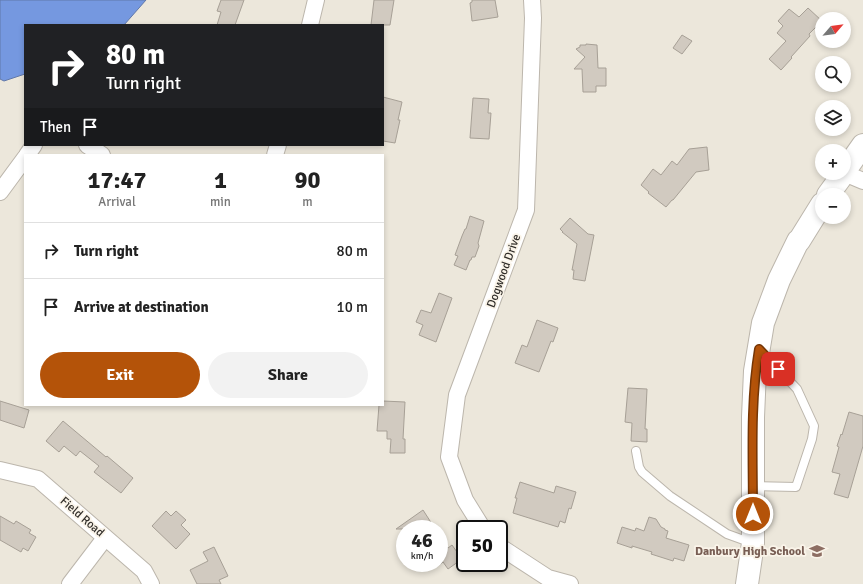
<!DOCTYPE html>
<meta charset="utf-8">
<style>
body{margin:0;font-family:Signika,sans-serif;background:#f2f2f2;color:#222;height:100vh;display:flex;flex-direction:column;font-size:15px;white-space:nowrap}
*{box-sizing:border-box;margin:0}
p{font-size:13px;color:#767676}
.icon{flex:none;width:22px;height:22px;fill:none;stroke:currentColor;stroke-width:2;stroke-linecap:round;stroke-linejoin:round}
.map{position:relative;flex:1;overflow:hidden}
.sheet{position:absolute;left:24px;top:154px;width:360px;height:252px;display:flex;flex-direction:column;background:#fff;border-radius:0px;box-shadow:0 2px 6px #0003}
.sheet>*{flex:none}
.top-card{position:absolute;left:24px;top:24px;width:360px;height:122px;border-radius:0px;box-shadow:0 2px 6px #0003;background:#202124;color:#fff;overflow:hidden}
.needle{width:26px;rotate:62deg}
.controls{position:absolute;left:815px;top:12px;display:grid;gap:8px}
.controls a{display:grid;place-items:center;width:36px;height:36px;border-radius:50%;background:#fff;box-shadow:0 2px 6px #0003;font-size:20px}
.speed{position:absolute;left:396px;top:520px;display:flex;gap:8px;font-size:20px;font-weight:700;text-align:center}
.speed>*{display:grid;place-content:center;width:52px;height:52px;border-radius:50%;background:#fff;box-shadow:0 2px 6px #0003;line-height:1}
.speed small{font-size:10px;font-weight:400}
.speed .limit{border:2px solid #111;border-radius:6px;background:#fff;color:#111}
.pin{position:absolute;display:grid;place-items:center;width:34px;height:34px;color:#fff;margin:-17px;border-radius:8px;box-shadow:0 2px 6px #0006}
.me{position:absolute;width:44px;margin:-22px;rotate:0deg;stroke-linejoin:round;filter:drop-shadow(0 0 3px #0008)}
.turn{display:flex;align-items:center;gap:14px;height:84px;padding:0 16px;font-size:18px}
.turn .icon{width:52px;height:52px;stroke-width:2.5}
.turn b{display:block;font-size:28px;line-height:34px}
.then{display:flex;align-items:center;height:38px;padding:0 16px;background:#0003;gap:8px;font-size:15px}
.eta{display:flex;justify-content:space-evenly;align-items:center;height:68px;text-align:center}
.eta b{font-size:24px;font-weight:800;line-height:28px}
.primary-button{display:flex;gap:8px;margin-top:auto;padding:8px 16px}
.primary-button a{flex:1;height:46px;border-radius:24px;background:#b45309;color:#fff;font-size:16px;font-weight:800;line-height:46px;text-align:center}
.primary-button a+a{background:#f2f2f2;color:#222}
ul{padding:0;list-style:none}
li{display:flex;align-items:center;gap:12px;height:56px;padding:0 16px;border-top:1px solid #e0e0e0}
li div{flex:1}
li b{display:block;font-size:15px}
li em{font-style:normal}
.map>svg:first-child{display:block}
.water{fill:#7598e0;stroke:#6178a9}
.building{fill:#d1cac0;stroke:#a7a096}
.lines{fill:none;stroke-linecap:round;stroke-linejoin:round}
.service-casing{stroke:#bcb6ac;stroke-width:10}
.minor-casing{stroke:#bcb6ac;stroke-width:18}
.secondary-casing{stroke:#bcb6ac;stroke-width:24}
.service{stroke:#fff;stroke-width:8}
.minor{stroke:#fff;stroke-width:16}
.secondary{stroke:#fff;stroke-width:22}
.route-casing{stroke:#753606;stroke-width:10}
.route{stroke:#b45309;stroke-width:7}
.labels{text-anchor:middle;dominant-baseline:central;stroke-width:3.5;stroke-linejoin:round;paint-order:stroke}
.street-label{font-size:12px;fill:#312e2a;stroke:#faf4e9}
.education-label{font-size:12px;font-weight:bold;fill:#785e54;stroke:#faf4e9;text-anchor:end}
</style>
<div class="map">
<svg width="863" height="584" viewBox="0 0 863 584">
<rect width="100%" height="100%" fill="#ece7db"/>
<path class="water" d="M 0,0 L 146,0 L 124,25 L 25,25 L 25,74 L 4,81 L 0,79 Z"/>
<g class="building">
<path d="M 221,0 L 244,0 L 235,25 L 217,25 L 221,12 L 217,11 Z"/>
<path d="M 374,0 L 394,0 L 390,25 L 371,25 Z"/>
<path d="M 472,0 L 495,0 L 498,17 L 472,21 L 470,3 L 472,2 Z"/>
<path d="M 808,8 L 822,21 L 809,34 L 810,36 L 791,57 L 792,58 L 781,70 L 769,59 L 786,41 L 777,33 L 783,26 L 778,21 L 789,9 L 799,17 Z"/>
<path d="M 682,35 L 692,41 L 682,54 L 673,48 Z"/>
<path d="M 586,44 L 597,45 L 598,68 L 606,68 L 606,86 L 596,86 L 596,92 L 583,92 L 582,69 L 574,69 L 585,57 L 576,49 L 580,47 L 580,45 L 586,45 Z"/>
<path d="M 383,97 L 402,102 L 398,120 L 400,120 L 395,143 L 383,141 Z"/>
<path d="M 473,98 L 489,99 L 488,113 L 491,113 L 489,139 L 470,138 Z"/>
<path d="M 707,147 L 709,170 L 696,172 L 673,200 L 672,200 L 666,207 L 648,193 L 649,192 L 641,185 L 653,169 L 661,175 L 672,161 L 677,165 L 689,149 Z"/>
<path d="M 470,216 L 484,221 L 478,243 L 479,246 L 475,257 L 472,257 L 471,260 L 470,260 L 466,270 L 454,265 L 458,256 L 455,255 L 462,236 L 465,229 L 466,229 Z"/>
<path d="M 570,218 L 588,234 L 594,235 L 585,281 L 573,279 L 574,270 L 572,270 L 577,244 L 562,232 L 563,232 L 560,229 Z"/>
<path d="M 439,293 L 452,298 L 436,342 L 419,335 L 423,325 L 416,322 L 421,310 L 431,313 Z"/>
<path d="M 537,320 L 558,328 L 553,342 L 551,341 L 539,372 L 515,363 L 522,345 L 527,347 Z"/>
<path d="M 628,388 L 647,389 L 645,429 L 647,429 L 647,442 L 631,441 L 632,423 L 625,422 Z"/>
<path d="M 0,401 L 29,410 L 24,428 L 0,420 Z"/>
<path d="M 383,401 L 405,402 L 403,439 L 405,439 L 405,453 L 390,453 L 391,439 L 387,439 L 387,431 L 377,431 L 379,405 L 383,405 Z"/>
<path d="M 849,412 L 863,416 L 863,446 L 848,498 L 834,494 L 840,474 L 832,472 L 839,447 L 837,446 L 841,434 L 842,435 Z"/>
<path d="M 63,421 L 106,457 L 107,456 L 133,478 L 121,493 L 94,472 L 99,466 L 80,451 L 76,456 L 64,446 L 59,452 L 46,441 Z"/>
<path d="M 520,482 L 554,493 L 556,486 L 576,492 L 571,509 L 569,508 L 565,523 L 560,521 L 558,527 L 513,513 L 517,498 L 515,498 Z"/>
<path d="M 423,510 L 432,524 L 425,529 L 396,529 Z"/>
<path d="M 166,511 L 171,516 L 176,511 L 186,520 L 181,525 L 190,534 L 176,549 L 152,526 Z"/>
<path d="M 0,516 L 14,524 L 16,521 L 31,530 L 29,533 L 36,537 L 28,551 L 23,548 L 21,552 L 0,540 Z"/>
<path d="M 649,517 L 656,519 L 661,527 L 665,529 L 665,530 L 668,531 L 666,538 L 689,545 L 684,561 L 674,558 L 673,561 L 651,554 L 652,552 L 632,546 L 632,548 L 617,543 L 622,527 L 635,531 L 636,528 L 644,531 Z"/>
<path d="M 439,535 L 448,548 L 452,545 L 462,559 L 448,569 L 443,562 L 439,565 Z"/>
<path d="M 214,547 L 228,576 L 219,580 L 221,584 L 197,584 L 190,570 L 208,561 L 203,552 Z"/>
</g>
<g class="lines">
<g class="service-casing">
<g id="service">
<path d="M 636,451 L 639,467 L 642,472 L 670,496 L 727,534 L 752,543"/>
<path d="M 754,486 L 796,487 L 812,439 L 814,426 L 797,389 L 761,351"/>
</g>
</g>
<g class="minor-casing">
<g id="minor">
<path d="M 310,25 L 316,0"/>
<path d="M 87,145 L 102,155"/>
<path d="M 27,155 L 34,145"/>
<path d="M 275,155 L 278,145"/>
<path d="M 844,173 L 863,181"/>
<path d="M 0,192 L 25,158"/>
<path d="M 0,470 L 38,479 L 144,571 L 151,584"/>
<path d="M 483,529 L 465,500 L 449,457 L 457,395 L 526,210 L 533,18 L 532,0"/>
<path d="M 499,546 L 548,578 L 570,584"/>
<path d="M 70,584 L 105,538"/>
</g>
</g>
<g class="secondary-casing">
<g id="secondary">
<path d="M 844,172 L 863,145"/>
<path d="M 828,195 L 844,173"/>
<path d="M 747,584 L 753,543 L 753,417 L 755,371 L 763,323 L 779,280 L 798,241 L 799,241 L 822,204"/>
</g>
</g>
<use href="#service" class="service"/>
<use href="#minor" class="minor"/>
<use href="#secondary" class="secondary"/>
</g>
<g class="lines">
<g class="route-casing">
<path id="route" d="M 753,514 C 753,459 750,403 759,349 L 778,369"/>
</g>
<use href="#route" class="route"/>
</g>
<defs>
<g id="school-bare" transform="scale(1.2)"><path d="M0-5L7-2L0 1L-7-2ZM-4 1L0 2.5L4 1V4Q0 6-4 4Z" fill="#8d6e63" stroke="#faf4e9" stroke-width="2.5" paint-order="stroke"/></g>
</defs>
<g fill-rule="evenodd">
<use href="#school-bare" x="817" y="551"/>
</g>
<g class="labels">
<g class="street-label">
<text transform="translate(504 271) rotate(-70)">Dogwood Drive</text>
<text transform="translate(82 517) rotate(41)">Field Road</text>
</g>
<g class="education-label">
<text x="805" y="551">Danbury High School</text>
</g>
</g>
</svg>
<div class="controls">
<a><svg class="needle" viewBox="-14 -14 28 28"><path d="M0-13l5 13h-10z" fill="#e53935"/><path d="M0 13l5-13h-10z" fill="#767676"/></svg></a>
<a><svg class="icon" aria-label="search" viewBox="0 0 24 24"><circle cx="10" cy="10" r="6"/><path d="M15 15l6 6"/></svg></a>
<a><svg class="icon" aria-label="layers" viewBox="0 0 24 24"><path d="M12 4l9 5-9 5-9-5zM3 14l9 5 9-5"/></svg></a>
<a>+</a>
<a>−</a>
</div>
<div class="speed"><div>46<small>km/h</small></div><div class="limit">50</div></div>
<div class="pin" style="left:778px;top:369px;background:#d93025"><svg class="icon" aria-label="arrive" viewBox="0 0 24 24"><path d="M6 21V4h12l-3 4 3 4H6"/></svg></div>
<svg class="me" style="left:753px;top:514px" viewBox="-20 -20 40 40"><circle r="17" fill="#b45309" stroke="#fff" stroke-width="3"/><path d="M0-11L8 9 0 5-8 9z" fill="#fff"/></svg>
<div class="top-card">
<div class="turn"><svg class="icon" aria-label="right" viewBox="0 0 24 24"><path d="M7 20v-9h11M14 6l5 5-5 5"/></svg><div><b>80 m</b>Turn right</div></div>
<div class="then">Then<svg class="icon" aria-label="arrive" viewBox="0 0 24 24"><path d="M6 21V4h12l-3 4 3 4H6"/></svg></div>
</div>
<section class="sheet">
<div class="eta">
<div><b>17:47</b><p>Arrival</p></div>
<div><b>1</b><p>min</p></div>
<div><b>90</b><p>m</p></div>
</div>
<ul>
<li><svg class="icon" aria-label="right" viewBox="0 0 24 24"><path d="M7 20v-9h11M14 6l5 5-5 5"/></svg><div><b>Turn right</b></div><em>80 m</em></li>
<li><svg class="icon" aria-label="arrive" viewBox="0 0 24 24"><path d="M6 21V4h12l-3 4 3 4H6"/></svg><div><b>Arrive at destination</b></div><em>10 m</em></li>
</ul>
<div class="primary-button"><a>Exit</a><a>Share</a></div>
</section>
</div>
